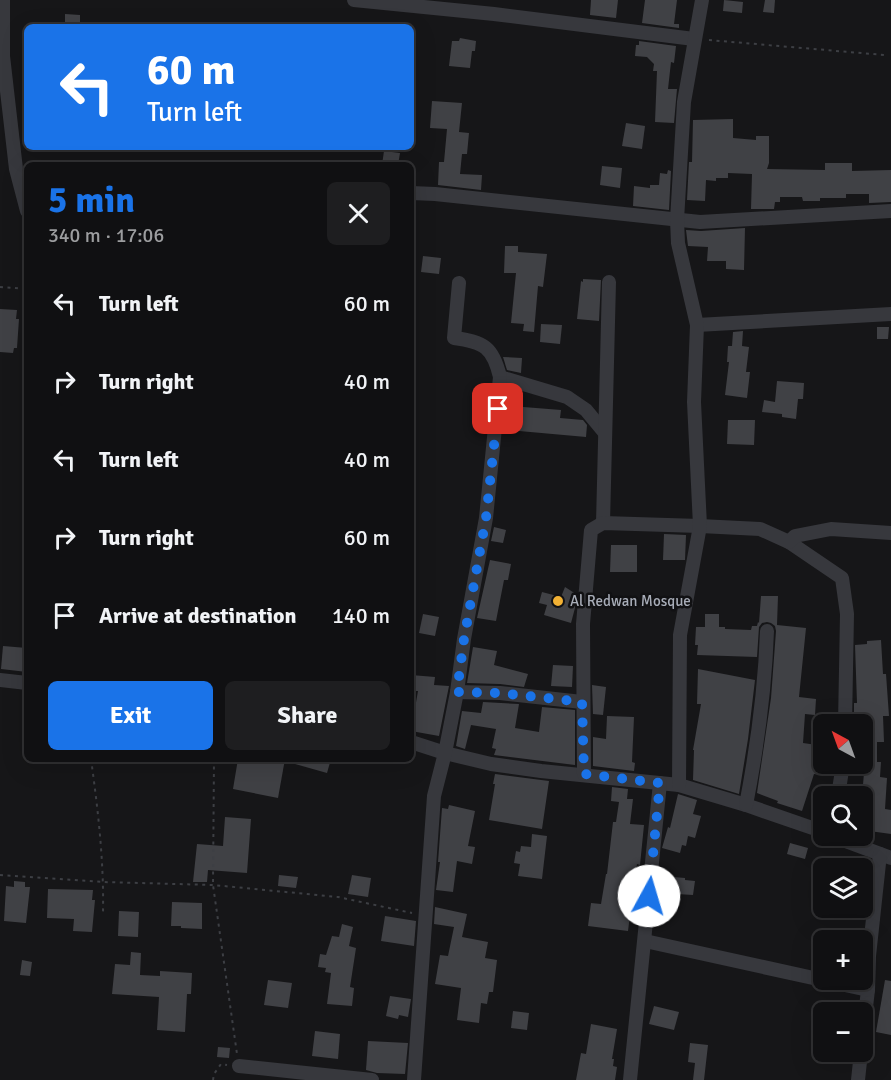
<!DOCTYPE html>
<meta charset="utf-8">
<style>
body{margin:0;font-family:Signika,sans-serif;background:#1e1e20;color:#f1f3f6;height:100vh;display:flex;flex-direction:column;font-size:22px;white-space:nowrap}
*{box-sizing:border-box;margin:0}
p{font-size:20px;color:#9c9d9f}
.icon{flex:none;width:33px;height:33px;fill:none;stroke:currentColor;stroke-width:2;stroke-linecap:round;stroke-linejoin:round}
.map{position:relative;flex:1;overflow:hidden}
.side{position:absolute;left:24px;top:162px;width:390px;height:600px;display:flex;flex-direction:column;background:#101012;border-radius:9px;box-shadow:0 6px 24px #0002,0 0 0 2px #303032}
.side>*{flex:none}
.hud{position:absolute;left:24px;top:24px;width:390px;height:126px;border-radius:9px;box-shadow:0 6px 24px #0002,0 0 0 2px #303032;background:#1a73e8;color:#fff;overflow:hidden}
.needle{width:39px;rotate:319deg}
.fabs{position:absolute;left:813px;top:714px;display:grid;gap:12px}
.fabs a{display:grid;place-items:center;width:60px;height:60px;border-radius:9px;background:#101012;box-shadow:0 6px 24px #0002,0 0 0 2px #303032;font-size:30px}
.pin{position:absolute;display:grid;place-items:center;width:51px;height:51px;color:#fff;margin:-26px;border-radius:12px;box-shadow:0 3px 9px #0006}
.me{position:absolute;width:66px;margin:-33px;rotate:6deg;stroke-linejoin:round;filter:drop-shadow(0 0 4px #0008)}
.turn{display:flex;align-items:center;gap:21px;height:126px;padding:0 24px;font-size:27px}
.turn .icon{width:78px;height:78px;stroke-width:2.5}
.turn b{display:block;font-size:42px;line-height:51px}
.round{display:grid;place-items:center;flex:none;width:63px;height:63px;border-radius:9px;background:#1e1e20}
.head{display:flex;align-items:center;justify-content:space-between;height:102px;padding:0 24px}
h1{font-size:36px;font-weight:700;line-height:45px;color:#1a73e8}
.button{display:flex;gap:12px;margin-top:auto;padding:12px 24px}
.button a{flex:1;height:69px;border-radius:9px;background:#1a73e8;color:#fff;font-size:24px;font-weight:700;line-height:69px;text-align:center}
.button a+a{background:#1e1e20;color:#f1f3f6}
ul{padding:0;list-style:none}
li{display:flex;align-items:center;gap:18px;height:78px;padding:0 24px}
li div{flex:1}
li b{display:block;font-size:22px}
li em{font-style:normal}
.map>svg:first-child{display:block}
.building{fill:#404145}
.lines{fill:none;stroke-linecap:round;stroke-linejoin:round}
.path{stroke:#3d3f44;stroke-width:2;stroke-dasharray:3 4.5;stroke-linecap:butt}
.minor{stroke:#37383d;stroke-width:14}
.route{stroke:#1a73e8;stroke-width:10;stroke-dasharray:0 18}
.poi-dot{fill:#f2b134;stroke:#111113;stroke-width:2}
.labels{text-anchor:middle;dominant-baseline:central;stroke-width:5;stroke-linejoin:round;paint-order:stroke}
.poi-label{font-size:15px;fill:#a8adb8;stroke:#111113;text-anchor:start}
</style>
<div class="map">
<svg width="891" height="1080" viewBox="0 0 891 1080">
<rect width="100%" height="100%" fill="#161618"/>
<g class="building">
<path d="M 591,0 L 618,0 L 616,18 L 590,15 Z"/>
<path d="M 645,0 L 677,0 L 674,24 L 679,24 L 679,28 L 642,23 Z"/>
<path d="M 724,0 L 743,2 L 742,13 L 723,11 Z"/>
<path d="M 765,0 L 775,0 L 774,13 L 763,12 Z"/>
<path d="M 65,14 L 80,15 L 80,26 L 65,25 Z"/>
<path d="M 460,38 L 476,41 L 475,51 L 472,51 L 470,68 L 449,66 L 452,41 L 459,41 Z"/>
<path d="M 639,41 L 676,46 L 674,63 L 671,62 L 668,89 L 677,89 L 674,123 L 655,122 L 657,71 L 653,71 L 654,64 L 647,57 L 635,56 L 636,45 L 639,45 Z"/>
<path d="M 432,101 L 462,103 L 459,132 L 469,133 L 467,154 L 462,154 L 460,174 L 482,175 L 481,190 L 438,185 L 439,162 L 444,162 L 447,129 L 430,128 Z"/>
<path d="M 733,119 L 733,138 L 756,140 L 756,136 L 769,136 L 769,163 L 767,169 L 825,170 L 825,163 L 852,163 L 852,171 L 891,170 L 891,202 L 869,203 L 869,194 L 846,194 L 846,198 L 820,198 L 820,201 L 803,201 L 802,197 L 780,197 L 780,202 L 775,202 L 774,209 L 751,209 L 752,174 L 728,173 L 728,178 L 716,178 L 716,181 L 706,180 L 705,201 L 687,200 L 689,162 L 692,162 L 693,120 Z"/>
<path d="M 626,123 L 645,126 L 642,149 L 622,146 Z"/>
<path d="M 384,151 L 400,153 L 398,165 L 382,165 Z"/>
<path d="M 602,166 L 622,168 L 620,188 L 600,185 Z"/>
<path d="M 668,170 L 671,171 L 669,210 L 633,206 L 634,186 L 650,188 L 650,185 L 659,185 L 660,173 L 667,174 Z"/>
<path d="M 745,228 L 744,270 L 726,269 L 726,261 L 707,261 L 708,247 L 688,246 L 686,230 L 701,231 Z"/>
<path d="M 505,246 L 518,246 L 518,252 L 547,254 L 543,287 L 538,286 L 534,332 L 523,331 L 524,324 L 511,323 L 516,273 L 504,273 Z"/>
<path d="M 423,256 L 441,258 L 439,274 L 421,272 Z"/>
<path d="M 583,279 L 601,280 L 599,321 L 577,319 L 581,281 L 583,282 Z"/>
<path d="M 0,309 L 17,310 L 16,319 L 19,319 L 17,348 L 14,348 L 13,353 L 0,352 Z"/>
<path d="M 541,324 L 562,325 L 560,344 L 540,342 Z"/>
<path d="M 877,327 L 889,327 L 888,339 L 877,339 Z"/>
<path d="M 743,331 L 742,346 L 749,347 L 746,372 L 750,372 L 747,398 L 725,395 L 729,362 L 727,362 L 728,346 L 732,346 L 733,332 Z"/>
<path d="M 503,357 L 522,358 L 521,373 L 507,370 Z"/>
<path d="M 777,381 L 804,383 L 803,399 L 798,399 L 796,419 L 782,417 L 782,414 L 762,412 L 764,400 L 775,402 Z"/>
<path d="M 511,406 L 561,410 L 560,418 L 583,420 L 587,425 L 586,437 L 508,430 Z"/>
<path d="M 728,420 L 755,420 L 754,445 L 727,444 Z"/>
<path d="M 494,527 L 506,530 L 503,543 L 491,541 Z"/>
<path d="M 664,534 L 686,535 L 685,560 L 663,560 Z"/>
<path d="M 611,545 L 637,545 L 637,572 L 610,572 Z"/>
<path d="M 490,560 L 511,564 L 508,580 L 504,580 L 496,621 L 477,618 Z"/>
<path d="M 565,587 L 576,594 L 575,608 L 571,623 L 544,615 L 547,605 L 539,603 L 542,592 L 561,597 Z"/>
<path d="M 761,596 L 778,596 L 777,625 L 806,628 L 799,697 L 816,699 L 815,715 L 805,714 L 803,743 L 824,746 L 824,764 L 829,764 L 827,776 L 814,774 L 802,811 L 777,803 L 778,801 L 757,793 L 771,698 L 776,631 L 775,626 L 771,623 L 767,622 L 762,623 L 759,627 L 757,657 L 697,655 L 698,645 L 695,645 L 696,627 L 705,627 L 705,614 L 719,614 L 719,627 L 725,627 L 725,629 L 751,630 L 752,626 L 757,626 L 758,622 L 759,623 Z"/>
<path d="M 423,614 L 439,617 L 435,636 L 419,633 Z"/>
<path d="M 881,640 L 883,674 L 886,674 L 889,716 L 883,716 L 884,742 L 877,742 L 877,762 L 881,762 L 880,777 L 887,778 L 885,809 L 891,810 L 891,834 L 862,830 L 864,799 L 862,796 L 864,773 L 862,773 L 862,721 L 855,722 L 854,713 L 854,703 L 857,703 L 855,645 L 867,644 L 867,641 Z"/>
<path d="M 3,646 L 27,648 L 27,672 L 1,669 Z"/>
<path d="M 473,647 L 497,651 L 494,665 L 528,674 L 524,687 L 500,684 L 467,683 Z"/>
<path d="M 553,665 L 573,666 L 572,687 L 551,686 Z"/>
<path d="M 698,669 L 755,680 L 748,739 L 739,794 L 693,780 L 694,750 L 693,750 L 701,704 L 697,704 Z"/>
<path d="M 411,675 L 435,677 L 434,685 L 449,686 L 439,736 L 411,731 L 418,691 L 411,691 Z"/>
<path d="M 592,685 L 606,687 L 603,715 L 593,714 Z"/>
<path d="M 483,702 L 519,704 L 515,728 L 539,732 L 542,707 L 575,710 L 575,765 L 494,755 L 496,749 L 492,748 L 496,729 L 471,725 L 465,749 L 456,746 L 462,711 L 481,713 Z"/>
<path d="M 607,716 L 634,717 L 632,762 L 635,763 L 634,771 L 593,766 L 593,737 L 606,739 Z"/>
<path d="M 238,759 L 285,759 L 278,798 L 233,789 Z"/>
<path d="M 289,759 L 331,759 L 327,773 L 288,762 Z"/>
<path d="M 495,774 L 549,781 L 542,829 L 489,820 L 495,784 L 493,784 Z"/>
<path d="M 612,787 L 628,789 L 627,799 L 633,799 L 630,824 L 644,825 L 640,865 L 637,864 L 630,907 L 631,907 L 628,931 L 588,926 L 591,903 L 601,904 L 606,874 L 607,874 L 613,822 L 616,822 L 619,802 L 611,801 Z"/>
<path d="M 678,794 L 697,800 L 693,814 L 701,816 L 695,838 L 688,836 L 686,846 L 682,845 L 680,853 L 662,848 L 668,827 L 670,828 Z"/>
<path d="M 449,805 L 475,811 L 468,846 L 475,847 L 472,864 L 457,861 L 453,892 L 436,890 L 440,862 L 438,862 L 442,808 L 448,809 Z"/>
<path d="M 225,817 L 251,819 L 247,873 L 208,870 L 207,882 L 193,882 L 197,844 L 223,846 Z"/>
<path d="M 532,834 L 547,836 L 542,879 L 518,876 L 520,864 L 514,863 L 516,851 L 520,852 L 521,846 L 531,847 Z"/>
<path d="M 790,843 L 808,848 L 805,859 L 787,854 Z"/>
<path d="M 279,875 L 298,877 L 296,888 L 278,886 Z"/>
<path d="M 352,875 L 371,878 L 368,897 L 348,894 Z"/>
<path d="M 662,876 L 685,878 L 685,880 L 695,881 L 693,895 L 661,893 Z"/>
<path d="M 14,881 L 25,882 L 25,887 L 30,887 L 26,923 L 4,921 L 6,886 L 14,887 Z"/>
<path d="M 48,889 L 93,890 L 92,900 L 95,900 L 92,932 L 73,931 L 74,919 L 47,918 Z"/>
<path d="M 172,902 L 202,903 L 202,929 L 181,928 L 181,926 L 171,926 Z"/>
<path d="M 435,907 L 467,914 L 462,937 L 488,942 L 485,958 L 497,960 L 493,992 L 489,992 L 487,1004 L 481,1003 L 479,1023 L 457,1020 L 461,988 L 435,984 L 440,955 L 448,956 L 454,927 L 434,924 Z"/>
<path d="M 119,911 L 139,912 L 138,937 L 118,936 Z"/>
<path d="M 385,916 L 416,921 L 414,946 L 381,941 Z"/>
<path d="M 342,924 L 353,927 L 349,946 L 356,948 L 350,987 L 354,988 L 352,1006 L 327,1004 L 331,973 L 325,972 L 326,968 L 318,967 L 320,954 L 326,955 L 332,936 L 339,937 Z"/>
<path d="M 131,952 L 141,953 L 140,975 L 160,976 L 160,971 L 192,973 L 191,994 L 187,994 L 185,1032 L 157,1030 L 159,997 L 112,994 L 115,964 L 130,965 Z"/>
<path d="M 22,960 L 32,962 L 30,976 L 20,975 Z"/>
<path d="M 268,980 L 292,983 L 288,1008 L 264,1005 Z"/>
<path d="M 885,980 L 891,981 L 891,1035 L 876,1032 Z"/>
<path d="M 390,996 L 411,999 L 408,1017 L 399,1015 L 398,1019 L 386,1016 Z"/>
<path d="M 654,1006 L 679,1012 L 674,1030 L 649,1024 Z"/>
<path d="M 513,1011 L 529,1013 L 527,1030 L 511,1028 Z"/>
<path d="M 591,1024 L 617,1029 L 612,1059 L 614,1059 L 613,1066 L 617,1067 L 615,1080 L 576,1080 L 581,1053 L 586,1054 Z"/>
<path d="M 315,1031 L 340,1034 L 338,1059 L 312,1056 Z"/>
<path d="M 368,1041 L 408,1043 L 405,1074 L 377,1073 L 366,1070 Z"/>
<path d="M 690,1043 L 708,1045 L 704,1080 L 693,1080 L 695,1063 L 688,1062 Z"/>
<path d="M 218,1047 L 230,1048 L 229,1058 L 217,1057 Z"/>
</g>
<g class="lines">
<g class="path">
<path d="M 709,40 L 884,55"/>
<path d="M 0,287 L 27,289"/>
<path d="M 91,759 C 98,810 104,861 103,913"/>
<path d="M 214,759 L 213,885 L 237,1054"/>
<path d="M 0,875 L 103,882 L 213,885 L 338,897 L 412,913"/>
<path d="M 213,1080 L 214,1074 L 221,1064 L 227,1065"/>
</g>
<g class="minor">
<path d="M 3,0 L 3,56 L 16,169 L 27,211"/>
<path d="M 354,0 L 494,14 L 694,39"/>
<path d="M 411,193 L 435,194 L 700,222 L 891,211"/>
<path d="M 697,325 L 891,314"/>
<path d="M 500,377 L 567,397 L 586,410 L 605,433"/>
<path d="M 603,523 L 609,282"/>
<path d="M 789,542 L 842,578 L 847,614 L 845,724"/>
<path d="M 0,680 L 27,683"/>
<path d="M 457,692 L 500,693 L 582,702"/>
<path d="M 411,742 L 445,753 L 491,764 L 541,771 L 679,785 L 746,805 L 824,832"/>
<path d="M 584,774 L 583,624 L 591,530 L 603,523 L 700,526 L 760,529 L 789,542 L 795,536 L 831,529 L 891,533"/>
<path d="M 679,785 L 680,635 L 700,526 L 694,402 L 697,325 L 678,243 L 677,220 L 684,102 L 702,0"/>
<path d="M 838,796 L 843,764"/>
<path d="M 746,805 C 757,748 765,690 767,631"/>
<path d="M 832,836 L 891,858"/>
<path d="M 645,941 L 868,990 L 862,1041"/>
<path d="M 868,990 L 869,956 L 880,854"/>
<path d="M 239,1066 L 372,1080"/>
<path d="M 414,1080 L 434,796 L 445,753 L 457,692 L 464,639 L 486,518 L 500,377 C 493,347 484,342 454,338 L 459,283"/>
<path d="M 630,1080 L 660,783"/>
<path d="M 858,1080 L 861,1052"/>
</g>
</g>
<g class="lines">
<path class="route" d="M 498,409 L 486,518 L 464,639 L 457,692 L 500,693 L 582,702 L 584,774 L 660,783 L 649,896"/>
</g>
<circle class="poi-dot" cx="558" cy="601" r="6"/>
<g class="labels">
<g class="poi-label">
<text x="570" y="601">Al Redwan Mosque</text>
</g>
</g>
</svg>
<div class="fabs">
<a><svg class="needle" viewBox="-14 -14 28 28"><path d="M0-13l5 13h-10z" fill="#e53935"/><path d="M0 13l5-13h-10z" fill="#9c9d9f"/></svg></a>
<a><svg class="icon" aria-label="search" viewBox="0 0 24 24"><circle cx="10" cy="10" r="6"/><path d="M15 15l6 6"/></svg></a>
<a><svg class="icon" aria-label="layers" viewBox="0 0 24 24"><path d="M12 4l9 5-9 5-9-5zM3 14l9 5 9-5"/></svg></a>
<a>+</a>
<a>−</a>
</div>
<div class="pin" style="left:498px;top:409px;background:#d93025"><svg class="icon" aria-label="arrive" viewBox="0 0 24 24"><path d="M6 21V4h12l-3 4 3 4H6"/></svg></div>
<svg class="me" style="left:649px;top:896px" viewBox="-20 -20 40 40"><circle r="19" fill="#fff"/><path d="M0-13L10 11 0 6-10 11z" fill="#1a73e8"/></svg>
<div class="hud">
<div class="turn"><svg class="icon" aria-label="left" viewBox="0 0 24 24"><path d="M17 20v-9H6M10 6l-5 5 5 5"/></svg><div><b>60 m</b>Turn left</div></div>
</div>
<section class="side">
<div class="head"><div><h1>5 min</h1><p>340 m · 17:06</p></div><a class="round"><svg class="icon" aria-label="close" viewBox="0 0 24 24"><path d="M6 6l12 12M18 6L6 18"/></svg></a></div>
<ul>
<li><svg class="icon" aria-label="left" viewBox="0 0 24 24"><path d="M17 20v-9H6M10 6l-5 5 5 5"/></svg><div><b>Turn left</b></div><em>60 m</em></li>
<li><svg class="icon" aria-label="right" viewBox="0 0 24 24"><path d="M7 20v-9h11M14 6l5 5-5 5"/></svg><div><b>Turn right</b></div><em>40 m</em></li>
<li><svg class="icon" aria-label="left" viewBox="0 0 24 24"><path d="M17 20v-9H6M10 6l-5 5 5 5"/></svg><div><b>Turn left</b></div><em>40 m</em></li>
<li><svg class="icon" aria-label="right" viewBox="0 0 24 24"><path d="M7 20v-9h11M14 6l5 5-5 5"/></svg><div><b>Turn right</b></div><em>60 m</em></li>
<li><svg class="icon" aria-label="arrive" viewBox="0 0 24 24"><path d="M6 21V4h12l-3 4 3 4H6"/></svg><div><b>Arrive at destination</b></div><em>140 m</em></li>
</ul>
<div class="button"><a>Exit</a><a>Share</a></div>
</section>
</div>
